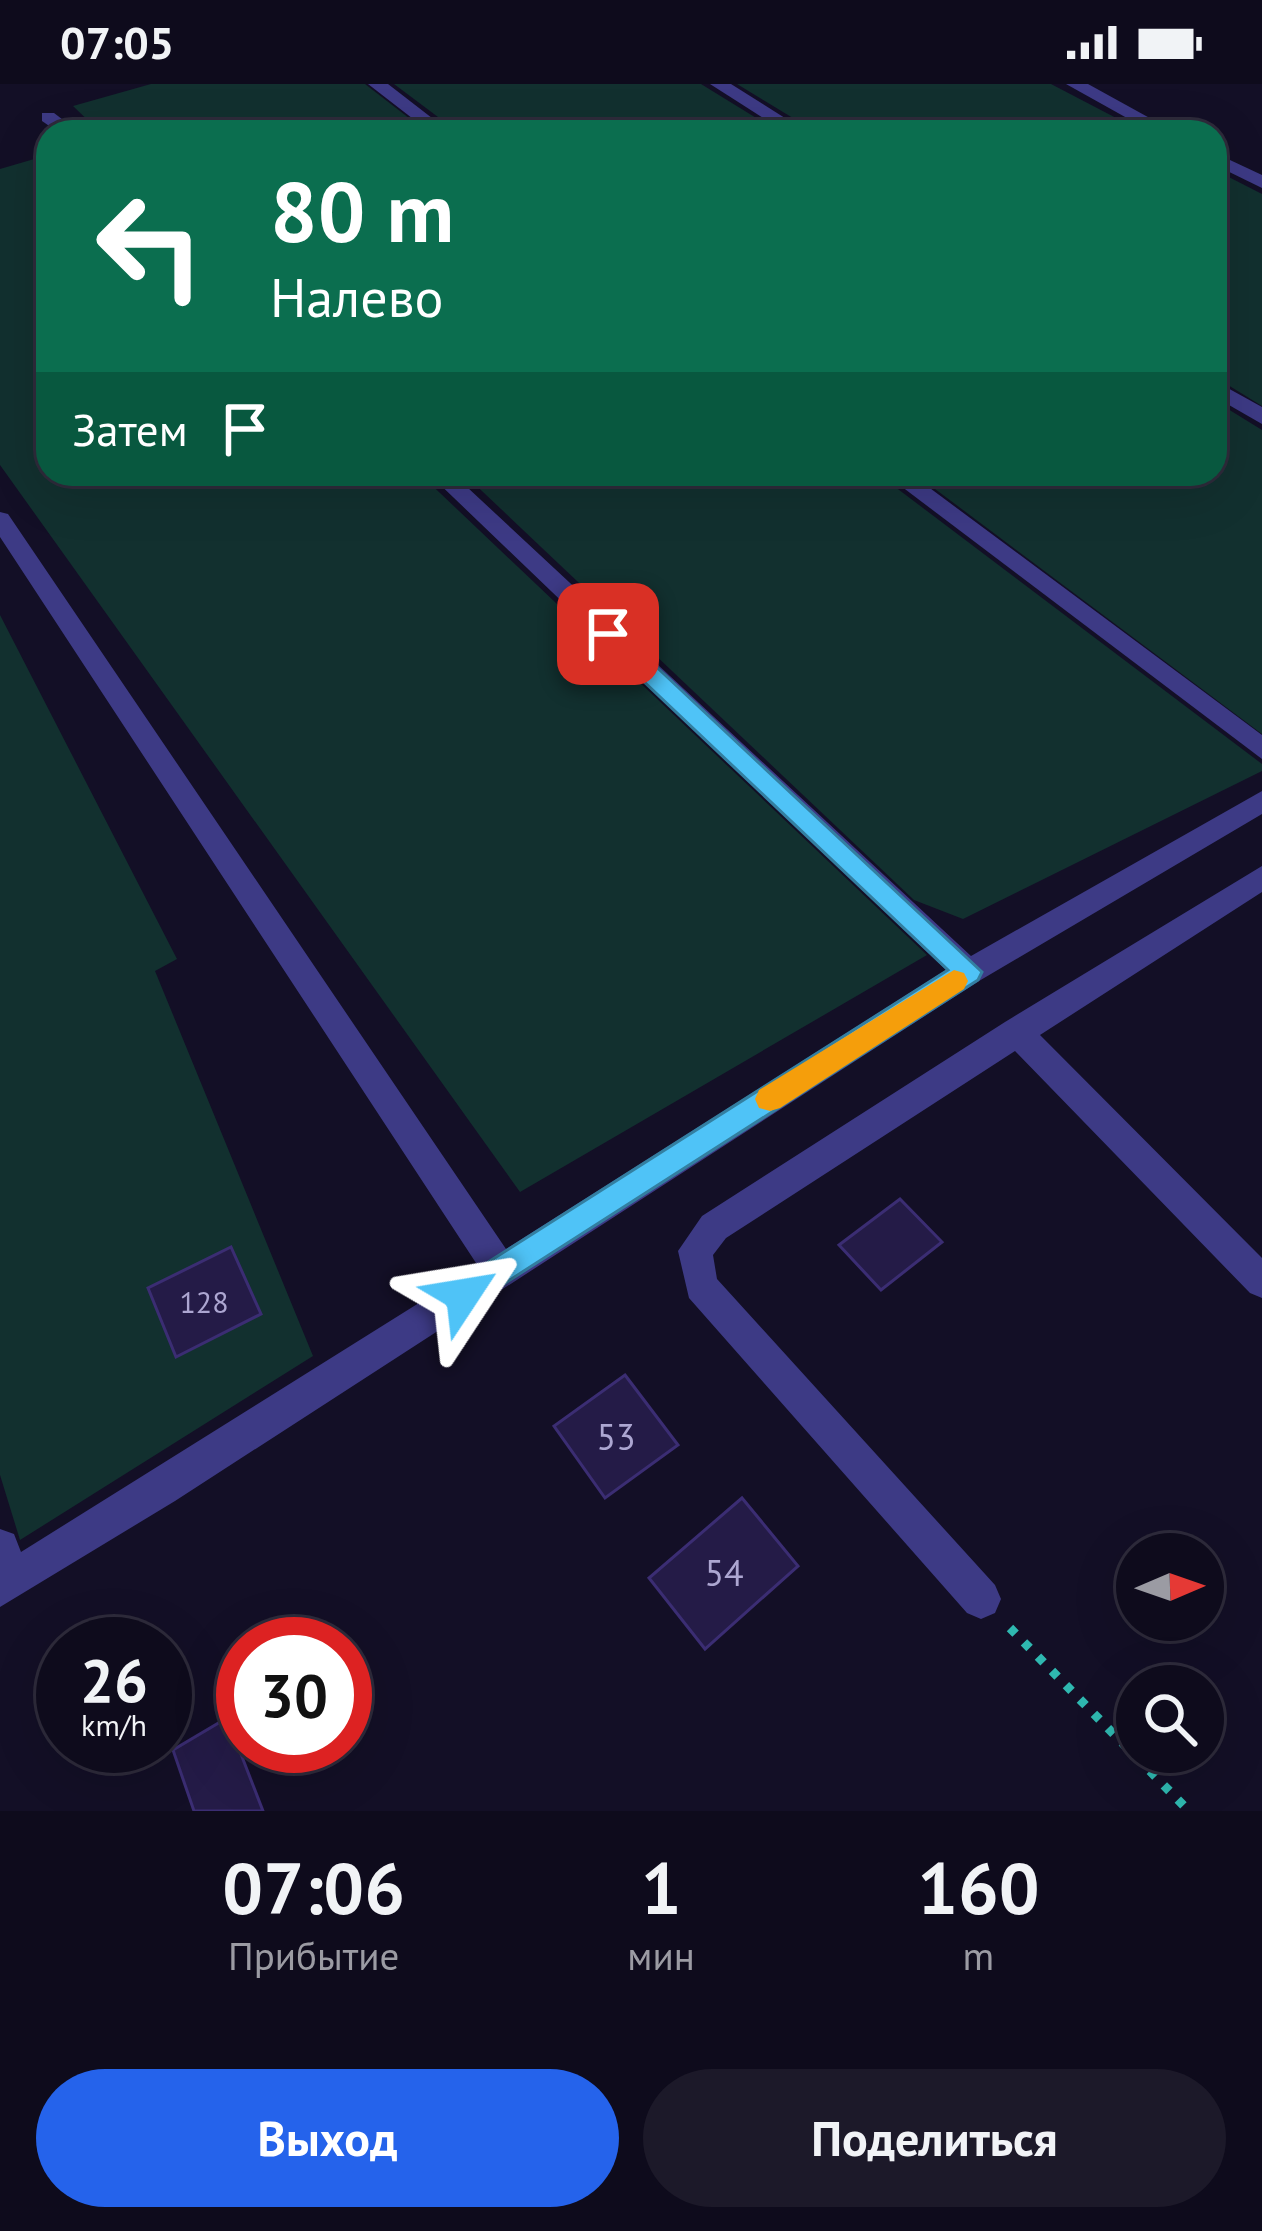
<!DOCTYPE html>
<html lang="ru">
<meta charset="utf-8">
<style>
body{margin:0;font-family:"PT Sans",sans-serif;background:#1c1929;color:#f1f3f6;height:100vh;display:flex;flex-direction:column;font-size:45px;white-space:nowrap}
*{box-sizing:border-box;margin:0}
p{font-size:39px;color:#9b9ba3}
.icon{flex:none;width:66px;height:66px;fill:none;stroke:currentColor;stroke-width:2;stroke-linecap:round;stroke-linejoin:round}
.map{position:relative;height:1727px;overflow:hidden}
.details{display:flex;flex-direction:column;background:#0e0b1c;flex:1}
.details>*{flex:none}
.top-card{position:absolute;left:36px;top:36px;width:1191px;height:366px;border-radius:36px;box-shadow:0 12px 48px #0002,0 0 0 3px #2e2b3b;background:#0b6e4f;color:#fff;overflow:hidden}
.needle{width:78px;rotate:88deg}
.tools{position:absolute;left:1116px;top:1449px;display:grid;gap:24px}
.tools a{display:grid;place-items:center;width:108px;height:108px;border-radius:50%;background:#0e0b1c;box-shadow:0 12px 48px #0002,0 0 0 3px #2e2b3b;font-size:60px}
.speed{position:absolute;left:36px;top:1533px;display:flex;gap:24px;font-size:60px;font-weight:700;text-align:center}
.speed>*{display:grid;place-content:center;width:156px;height:156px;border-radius:50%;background:#0e0b1c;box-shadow:0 12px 48px #0002,0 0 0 3px #2e2b3b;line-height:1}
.speed small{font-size:30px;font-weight:400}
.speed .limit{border:18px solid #d22;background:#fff;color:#111}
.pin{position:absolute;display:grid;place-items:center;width:102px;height:102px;color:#fff;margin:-51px;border-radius:24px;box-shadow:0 6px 18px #0006}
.me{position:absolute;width:132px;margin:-66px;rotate:57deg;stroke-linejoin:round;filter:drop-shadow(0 0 9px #0008)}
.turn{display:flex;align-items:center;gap:42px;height:252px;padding:0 36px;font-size:54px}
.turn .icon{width:156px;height:156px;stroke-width:2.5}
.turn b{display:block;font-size:84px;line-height:102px}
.then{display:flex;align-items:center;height:114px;padding:0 36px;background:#0003;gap:24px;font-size:45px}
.eta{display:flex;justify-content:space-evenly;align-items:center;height:204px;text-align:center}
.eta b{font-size:72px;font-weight:600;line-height:84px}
.action{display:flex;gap:24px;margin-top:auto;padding:24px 36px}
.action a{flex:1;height:138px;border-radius:72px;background:#2563eb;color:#fff;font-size:48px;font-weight:600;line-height:138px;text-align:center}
.action a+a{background:#1c1929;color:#f1f3f6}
.status{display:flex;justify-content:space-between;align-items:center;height:84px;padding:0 60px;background:#0e0b1c;direction:ltr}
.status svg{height:33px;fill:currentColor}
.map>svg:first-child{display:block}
.green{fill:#12302f}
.building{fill:#241b47;stroke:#3b2d73;stroke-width:3}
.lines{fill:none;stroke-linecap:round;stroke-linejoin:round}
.path{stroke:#2fb8b0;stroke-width:9;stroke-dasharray:8 12;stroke-linecap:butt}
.minor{fill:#3d3a85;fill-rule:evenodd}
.route{fill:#4fc3f7;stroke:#337fa1;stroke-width:3}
.slow{fill:#f59e0b}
.labels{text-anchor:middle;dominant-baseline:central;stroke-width:12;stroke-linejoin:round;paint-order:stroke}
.number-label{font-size:30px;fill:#aca6d1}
.near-number-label{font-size:36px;fill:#aca6d1}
</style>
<div class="status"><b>07:05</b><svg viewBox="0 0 49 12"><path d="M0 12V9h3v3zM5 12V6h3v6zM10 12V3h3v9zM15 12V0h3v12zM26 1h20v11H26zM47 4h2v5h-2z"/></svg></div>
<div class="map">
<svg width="1262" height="1727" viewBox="0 0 1262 1727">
<rect width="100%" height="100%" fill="#130f26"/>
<g class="green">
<path d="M 151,0 L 365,0 L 427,48 L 100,48 L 73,22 Z"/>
<path d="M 394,0 L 701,0 L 779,48 L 458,48 Z"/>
<path d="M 737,0 L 1051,0 L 1143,48 L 816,48 Z"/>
<path d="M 48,71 L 48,390 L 420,390 L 927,871 L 520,1108 L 0,381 L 0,85 Z"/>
<path d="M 1215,86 L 1262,110 L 1262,322 L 1215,293 Z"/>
<path d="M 1215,317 L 1262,346 L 1262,650 L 915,390 L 1215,390 Z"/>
<path d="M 464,390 L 878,390 L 1262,680 L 1262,687 L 963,835 L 914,816 Z"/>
<path d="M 0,531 L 177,875 L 155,887 L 313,1272 L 20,1456 L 0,1391 Z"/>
</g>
<g class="building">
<path d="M 900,1115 L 942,1158 L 881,1206 L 839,1161 Z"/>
<path d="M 231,1163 L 261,1230 L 176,1273 L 148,1204 Z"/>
<path d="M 625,1291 L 678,1361 L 605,1414 L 554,1342 Z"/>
<path d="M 742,1414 L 798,1482 L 705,1565 L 649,1494 Z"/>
<path d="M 227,1634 L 263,1727 L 194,1727 L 173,1666 Z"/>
</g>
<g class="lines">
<path class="path" d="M 1010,1544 L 1189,1727"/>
<g class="minor">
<path d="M 368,0 L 388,0 L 450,48 L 430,48 Z"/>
<path d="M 710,0 L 731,0 L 807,48 L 785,48 Z"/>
<path d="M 1066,0 L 1088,0 L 1175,48 L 1152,48 Z"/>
<path d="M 42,29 L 54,29 L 79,48 L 58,48 L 42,37 Z"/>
<path d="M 1215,69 L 1262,91 L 1262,104 L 1215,81 Z"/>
<path d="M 1215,297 L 1262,323 L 1262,340 L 1215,313 Z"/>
<path d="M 429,390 L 453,390 L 971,872 L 1262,707 L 1262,730 L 979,897 L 175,1417 L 0,1523 L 0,1445 L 14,1450 L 21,1468 L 478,1182 L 0,453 L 0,428 L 8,430 L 506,1165 L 946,886 Z"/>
<path d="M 885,390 L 911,390 L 1262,651 L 1262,675 Z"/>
<path d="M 1262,782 L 1262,808 L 1040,951 L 1262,1174 L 1262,1214 L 1250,1209 L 1015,967 L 726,1154 L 713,1171 L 717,1195 L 995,1501 L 1001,1515 L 995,1529 L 981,1535 L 967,1529 L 689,1214 L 678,1167 L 702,1132 L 1005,938 Z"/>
</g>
</g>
<path class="route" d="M 608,543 L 616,545 L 982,888 L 978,896 L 463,1226 L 452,1222 L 447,1211 L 452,1201 L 948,886 L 600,556 L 596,550 Z"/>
<path class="slow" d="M 954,886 L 964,889 L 968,897 L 964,905 L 780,1024 L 770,1027 L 759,1024 L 755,1015 L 759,1006 Z"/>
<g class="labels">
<g class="number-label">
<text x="204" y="1217">128</text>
</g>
<g class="near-number-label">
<text x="616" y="1352">53</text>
<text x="724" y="1488">54</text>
</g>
</g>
</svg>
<div class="tools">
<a><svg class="needle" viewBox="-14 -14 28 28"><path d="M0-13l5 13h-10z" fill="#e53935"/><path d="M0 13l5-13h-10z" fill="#9b9ba3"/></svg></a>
<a><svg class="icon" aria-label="search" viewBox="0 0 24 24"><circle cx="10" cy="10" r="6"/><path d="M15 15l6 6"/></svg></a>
</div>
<div class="speed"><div>26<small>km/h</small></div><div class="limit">30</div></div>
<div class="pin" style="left:608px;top:550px;background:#d93025"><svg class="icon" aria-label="arrive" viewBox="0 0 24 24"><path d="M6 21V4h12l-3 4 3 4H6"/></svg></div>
<svg class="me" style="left:463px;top:1211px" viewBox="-20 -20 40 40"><path d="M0-17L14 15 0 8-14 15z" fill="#4fc3f7" stroke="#fff" stroke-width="4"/></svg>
<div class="top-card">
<div class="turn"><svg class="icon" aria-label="left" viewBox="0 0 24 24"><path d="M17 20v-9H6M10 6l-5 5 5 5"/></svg><div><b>80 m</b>Налево</div></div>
<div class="then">Затем<svg class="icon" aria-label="arrive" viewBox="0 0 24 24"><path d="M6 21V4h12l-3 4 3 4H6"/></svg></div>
</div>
</div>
<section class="details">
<div class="eta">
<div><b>07:06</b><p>Прибытие</p></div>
<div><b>1</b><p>мин</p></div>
<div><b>160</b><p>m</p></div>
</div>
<div class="action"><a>Выход</a><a>Поделиться</a></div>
</section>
